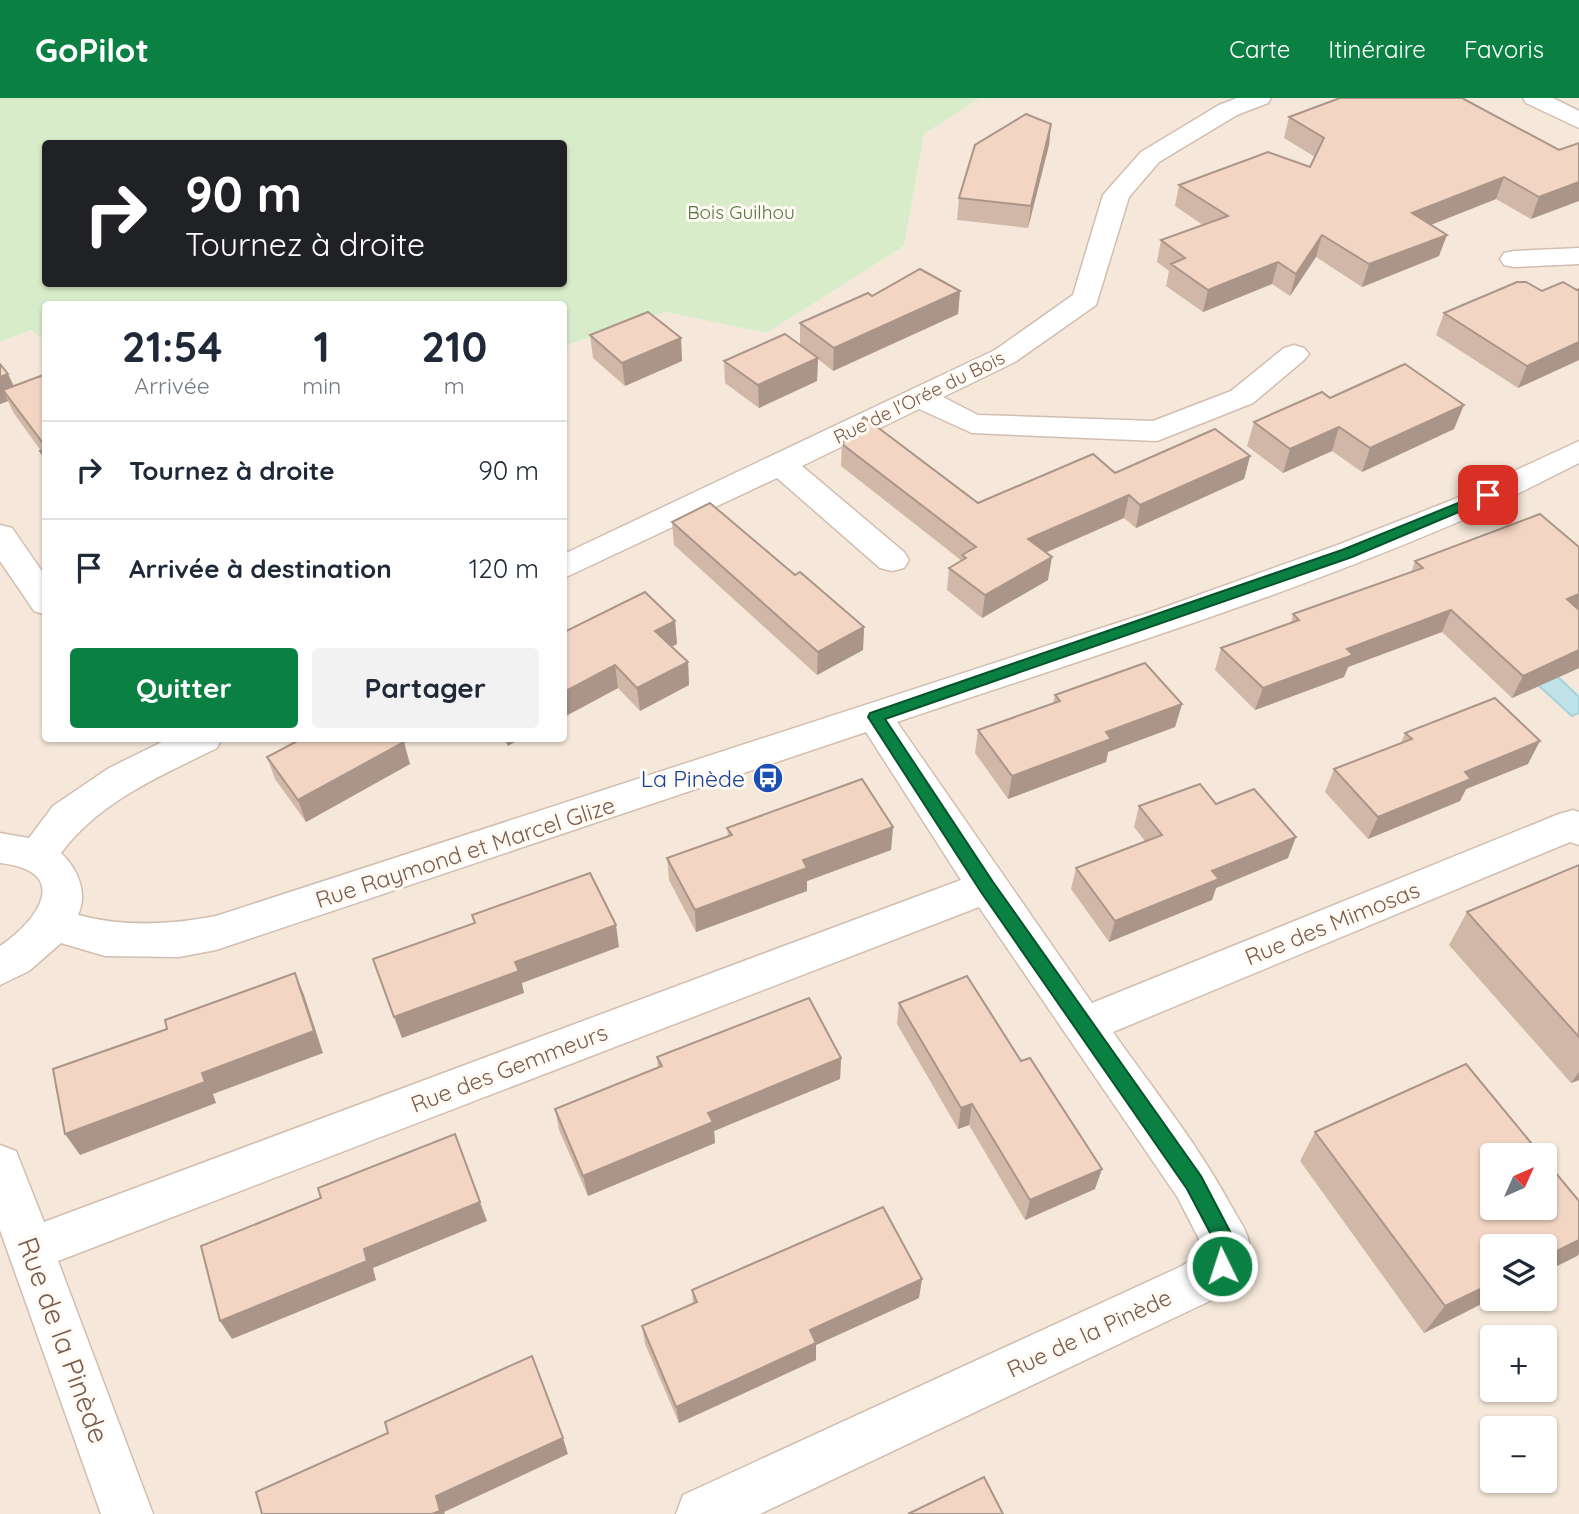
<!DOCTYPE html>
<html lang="fr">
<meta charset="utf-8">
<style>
body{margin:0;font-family:Quicksand,sans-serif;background:#f2f2f3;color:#1f2937;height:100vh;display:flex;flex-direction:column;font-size:26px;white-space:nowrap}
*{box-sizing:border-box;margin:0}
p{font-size:23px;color:#747a83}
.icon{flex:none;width:38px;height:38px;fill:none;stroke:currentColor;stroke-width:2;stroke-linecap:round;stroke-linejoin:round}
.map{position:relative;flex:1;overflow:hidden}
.drawer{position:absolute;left:42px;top:203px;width:525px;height:441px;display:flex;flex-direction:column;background:#fff;border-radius:7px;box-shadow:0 2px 5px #0004}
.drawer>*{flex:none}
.hud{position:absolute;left:42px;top:42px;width:525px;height:147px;border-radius:7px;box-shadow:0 2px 5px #0004;background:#202124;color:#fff;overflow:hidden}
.needle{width:46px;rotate:45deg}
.buttons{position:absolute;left:1480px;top:1045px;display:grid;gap:14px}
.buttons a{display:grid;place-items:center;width:77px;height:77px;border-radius:7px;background:#fff;box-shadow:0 2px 5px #0004;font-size:35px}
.pin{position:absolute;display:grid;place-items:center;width:60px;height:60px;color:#fff;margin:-30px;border-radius:14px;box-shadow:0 4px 10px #0006}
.me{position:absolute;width:77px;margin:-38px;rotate:356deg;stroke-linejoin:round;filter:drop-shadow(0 0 5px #0008)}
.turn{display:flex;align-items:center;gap:24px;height:147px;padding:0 28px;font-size:32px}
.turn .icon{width:91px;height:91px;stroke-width:2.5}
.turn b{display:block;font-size:49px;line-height:60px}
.eta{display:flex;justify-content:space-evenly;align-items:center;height:119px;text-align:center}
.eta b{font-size:42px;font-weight:700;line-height:49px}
.primary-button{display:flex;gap:14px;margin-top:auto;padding:14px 28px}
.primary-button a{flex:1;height:80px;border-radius:7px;background:#0b8043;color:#fff;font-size:28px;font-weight:700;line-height:80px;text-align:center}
.primary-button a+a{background:#f2f2f3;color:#1f2937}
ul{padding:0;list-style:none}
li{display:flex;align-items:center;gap:21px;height:98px;padding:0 28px;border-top:2px solid #e0e1e3}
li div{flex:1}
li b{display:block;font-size:26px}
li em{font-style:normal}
header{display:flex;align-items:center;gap:42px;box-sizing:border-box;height:98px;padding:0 35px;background:#0b8043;color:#fff}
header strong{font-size:33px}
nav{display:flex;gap:38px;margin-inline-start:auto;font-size:24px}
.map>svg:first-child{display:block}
.residential{fill:#f5e8da;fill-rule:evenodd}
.green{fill:#d8ecc9;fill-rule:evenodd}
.water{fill:#bfe3e8;stroke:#a5d3da;stroke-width:2}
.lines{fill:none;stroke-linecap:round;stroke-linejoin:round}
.minor-casing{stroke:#d1beb0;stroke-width:3}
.minor{fill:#fff;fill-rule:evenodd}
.wall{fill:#d1b7a8}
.shaded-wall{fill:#aa9588}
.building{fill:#f3d5c3;stroke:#aa9588;stroke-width:2}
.route{fill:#0b8043;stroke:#07532c;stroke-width:2}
.labels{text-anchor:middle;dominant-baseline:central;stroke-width:6;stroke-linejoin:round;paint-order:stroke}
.far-park-label{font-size:19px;fill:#537a41;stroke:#fffaf3}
.far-street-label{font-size:19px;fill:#7a5c4d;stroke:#fffaf3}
.transit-label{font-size:23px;fill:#164399;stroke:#fffaf3;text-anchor:end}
.street-label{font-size:23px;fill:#7a5c4d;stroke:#fffaf3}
.near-street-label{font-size:28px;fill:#7a5c4d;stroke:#fffaf3}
</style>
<header>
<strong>GoPilot</strong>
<nav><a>Carte</a><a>Itinéraire</a><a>Favoris</a></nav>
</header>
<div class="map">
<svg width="1579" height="1416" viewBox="0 0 1579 1416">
<rect width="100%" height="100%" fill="#fdf6ec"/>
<path class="residential" d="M 980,0 L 1579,0 L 1579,1416 L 0,1416 L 0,244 L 31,232 L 45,243 L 46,640 L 564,640 L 564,248 L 665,214 L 767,235 L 904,148 L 924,36 ZM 1493,1057 L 1545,1057 L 1545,1110 L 1493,1110 ZM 1493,1148 L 1545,1148 L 1545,1200 L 1493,1200 ZM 1493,1239 L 1545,1239 L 1545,1292 L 1493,1292 ZM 1493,1330 L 1545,1330 L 1545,1382 L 1493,1382 Z"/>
<path class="green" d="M 0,0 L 980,0 L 924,36 L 904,148 L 767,235 L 665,214 L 564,248 L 564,206 L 46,206 L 45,243 L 31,232 L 0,244 ZM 46,46 L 564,46 L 564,186 L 46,186 Z"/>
<path class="water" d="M 1555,576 L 1579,599 L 1579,615 L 1572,618 L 1537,586 Z"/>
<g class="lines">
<g class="minor-casing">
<g id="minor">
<path d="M 1237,0 L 1271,0 L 1268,5 L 1237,17 L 1159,64 L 1129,99 L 1096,207 L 1015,264 L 943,299 L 978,317 L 1153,323 L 1231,293 L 1284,250 L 1294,247 L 1304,250 L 1309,256 L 1304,262 L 1253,305 L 1157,343 L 972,335 L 919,311 L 802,368 L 904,454 L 909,462 L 904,470 L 892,473 L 880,470 L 777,380 L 564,480 L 564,456 L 995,252 L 1073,197 L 1103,97 L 1141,54 L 1219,7 Z"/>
<path d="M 1523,0 L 1553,0 L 1579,13 L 1579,30 L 1526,5 Z"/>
<path d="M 1579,150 L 1579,166 L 1514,169 L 1504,167 L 1500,161 L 1504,155 L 1514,153 Z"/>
<path d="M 1579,343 L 1579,365 C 1544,382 1509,401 1474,417 C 1287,499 1090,559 897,624 L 1092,905 L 1559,716 L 1573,712 L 1579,714 L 1579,747 L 1570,744 L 1113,934 C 1153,991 1197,1045 1230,1106 C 1236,1117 1247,1132 1249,1144 C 1254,1170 1234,1187 1216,1200 L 760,1416 L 676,1416 L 683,1397 L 1182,1168 L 1200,1155 L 1202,1147 L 1178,1100 L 979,809 L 58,1163 L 153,1416 L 101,1416 L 0,1132 L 0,1047 L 16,1053 L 44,1124 L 961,782 L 866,634 L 216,852 L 179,859 L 105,858 L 61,845 L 29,873 L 0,887 L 0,848 C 39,822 72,773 0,765 L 0,735 L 29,740 L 53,708 L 109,670 L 170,640 L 222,640 L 217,650 C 159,679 101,702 61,755 C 78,771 88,795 78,817 C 123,829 170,827 216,818 L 1154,513 L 1335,448 L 1452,402 Z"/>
<path d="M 0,427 L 12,430 L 46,479 L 46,517 L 34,513 L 0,463 Z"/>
</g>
</g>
<use href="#minor" class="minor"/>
</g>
<g class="wall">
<path d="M 1289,19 L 1559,52 L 1531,121 L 1496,101 L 1431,127 L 1439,158 L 1362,189 L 1316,159 L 1290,198 L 1272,186 L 1203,214 L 1166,188 L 1169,173 L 1157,164 L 1161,142 L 1203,127 L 1175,108 L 1179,87 L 1310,69 L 1315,59 L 1284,40 Z"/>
<path d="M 1051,26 L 1049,47 L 1028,130 L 957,122 L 959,100 Z"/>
<path d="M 1579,191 L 1579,262 L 1518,290 L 1436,237 L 1444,215 L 1542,193 L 1577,192 Z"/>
<path d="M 960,193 L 958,216 L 833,273 L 818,261 L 817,283 L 759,310 L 725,285 L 724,263 L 800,247 L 800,225 L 872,198 Z"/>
<path d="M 590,237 L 681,240 L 682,263 L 625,288 L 593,260 Z"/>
<path d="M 0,266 L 14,288 L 46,276 L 46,366 L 40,353 L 41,353 L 13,314 L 8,303 L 0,306 Z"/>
<path d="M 1330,300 L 1454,331 L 1362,374 L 1332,353 L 1283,375 L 1247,348 L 1254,324 Z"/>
<path d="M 842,346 L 978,405 L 1115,375 L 1250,358 L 1244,381 L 1136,430 L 1124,420 L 1045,455 L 1048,482 L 982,520 L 947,492 L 949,470 L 962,463 L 841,368 Z"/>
<path d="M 672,424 L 795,477 L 864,529 L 863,552 L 817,577 L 674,447 Z"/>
<path d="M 1415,463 L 1579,570 L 1512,600 L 1442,534 L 1348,569 L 1344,579 L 1255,612 L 1215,572 L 1221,550 L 1291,525 L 1293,516 L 1411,475 Z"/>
<path d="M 675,523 L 677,546 L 671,549 L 688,564 L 689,587 L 640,613 L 618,590 L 564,619 L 564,534 Z"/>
<path d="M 1055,597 L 1182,606 L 1175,629 L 1108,654 L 1106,664 L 1008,701 L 975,655 L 978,632 L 1053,605 Z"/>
<path d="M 1405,635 L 1528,666 L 1466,691 L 1460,703 L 1368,741 L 1325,694 L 1334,671 L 1401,645 Z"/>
<path d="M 502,640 L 521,640 L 508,648 Z"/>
<path d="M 267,659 L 410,666 L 306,724 L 275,681 Z"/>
<path d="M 1216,706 L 1288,760 L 1216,790 L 1212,802 L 1109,844 L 1071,791 L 1076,770 L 1145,743 L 1134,729 L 1139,708 Z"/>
<path d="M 893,729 L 891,752 L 807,783 L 807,793 L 696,834 L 669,782 L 667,760 L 728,738 L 727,730 Z"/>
<path d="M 1579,767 L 1579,982 L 1571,985 L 1449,847 L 1467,814 Z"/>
<path d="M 899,905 L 1021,963 L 1095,1091 L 1025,1122 L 969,1027 L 958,1031 L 897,926 Z"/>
<path d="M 657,959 L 841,960 L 840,981 L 714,1033 L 715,1045 L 588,1098 L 559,1032 L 555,1011 L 658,970 Z"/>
<path d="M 1315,1034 L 1579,1103 L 1579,1156 L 1577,1158 L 1424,1235 L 1300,1063 Z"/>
<path d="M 692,1192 L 919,1200 L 816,1247 L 816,1262 L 679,1325 L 645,1246 L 642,1228 L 693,1206 Z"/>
</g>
<g class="shaded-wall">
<path d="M 1051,26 L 1049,47 L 1028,130 L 1031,108 Z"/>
<path d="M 1504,79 L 1496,101 L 1405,137 L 1412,115 Z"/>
<path d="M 1579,84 L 1579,103 L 1531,121 L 1539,99 Z"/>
<path d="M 1322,137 L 1316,159 L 1290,198 L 1296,176 Z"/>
<path d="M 1447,137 L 1439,158 L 1362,189 L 1369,166 Z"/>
<path d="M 1278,164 L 1272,186 L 1203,214 L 1208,192 Z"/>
<path d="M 960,193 L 958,216 L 833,273 L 834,250 Z"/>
<path d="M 681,240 L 682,263 L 625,288 L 622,265 Z"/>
<path d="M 1579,244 L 1579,262 L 1518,290 L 1527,268 Z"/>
<path d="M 818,260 L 817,283 L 759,310 L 758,287 Z"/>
<path d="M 8,276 L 19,299 L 3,292 L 8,303 L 0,306 L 0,279 Z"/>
<path d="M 1464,307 L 1454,331 L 1362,374 L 1370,350 Z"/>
<path d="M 1339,329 L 1332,353 L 1283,375 L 1290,351 Z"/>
<path d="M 1250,358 L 1244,381 L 1136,430 L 1140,407 Z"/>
<path d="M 1129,397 L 1124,420 L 1024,464 L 1028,441 Z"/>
<path d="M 1052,459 L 1048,482 L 982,520 L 985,497 Z"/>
<path d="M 1579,496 L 1579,515 L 1567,501 Z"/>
<path d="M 1451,512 L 1442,534 L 1348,569 L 1344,579 L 1255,612 L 1263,590 L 1347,551 Z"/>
<path d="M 675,523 L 677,546 L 657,556 L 655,533 Z"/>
<path d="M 864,529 L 863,552 L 817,577 L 818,554 Z"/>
<path d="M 1579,552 L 1579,570 L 1512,600 L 1523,578 Z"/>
<path d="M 688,564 L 689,587 L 640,613 L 637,590 Z"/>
<path d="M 615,567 L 618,590 L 564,619 L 564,594 Z"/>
<path d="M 1182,606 L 1175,629 L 1108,654 L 1106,664 L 1008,701 L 1012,678 L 1106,634 Z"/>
<path d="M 506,640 L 521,640 L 508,648 Z"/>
<path d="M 1540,643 L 1528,666 L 1466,691 L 1460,703 L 1368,741 L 1378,719 L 1465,674 Z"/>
<path d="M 404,644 L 410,666 L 306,724 L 298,702 Z"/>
<path d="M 893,729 L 891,752 L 807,783 L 807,793 L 696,834 L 695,812 L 803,762 Z"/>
<path d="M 1296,739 L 1288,760 L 1216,790 L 1212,802 L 1109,844 L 1115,823 L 1212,773 Z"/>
<path d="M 616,827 L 619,849 L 522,885 L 524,895 L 402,940 L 394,919 L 515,864 Z"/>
<path d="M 295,875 L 304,897 L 323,955 L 213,996 L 216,1005 L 80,1057 L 65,1036 L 202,975 Z"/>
<path d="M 841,960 L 840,981 L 714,1033 L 715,1045 L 588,1098 L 583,1078 L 708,1015 Z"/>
<path d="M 1579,974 L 1579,982 L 1571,985 Z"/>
<path d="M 972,1006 L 969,1027 L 958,1031 L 961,1010 Z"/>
<path d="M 1102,1071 L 1095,1091 L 1025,1122 L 1030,1102 Z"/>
<path d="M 480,1104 L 487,1123 L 373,1170 L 376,1182 L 232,1241 L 220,1223 L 364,1151 Z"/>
<path d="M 1579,1142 L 1579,1156 L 1577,1158 L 1545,1174 L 1545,1159 Z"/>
<path d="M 922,1181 L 919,1200 L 816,1247 L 816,1262 L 679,1325 L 676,1309 L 810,1232 Z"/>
<path d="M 1493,1185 L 1493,1200 L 1424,1235 L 1445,1208 Z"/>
<path d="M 563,1340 L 568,1356 L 444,1414 L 445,1416 L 432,1416 L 436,1398 Z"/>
</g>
<g class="building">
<path d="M 1340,0 L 1462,0 L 1559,52 L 1579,45 L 1579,84 L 1539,99 L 1504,79 L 1412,115 L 1447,137 L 1369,166 L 1322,137 L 1296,176 L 1278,164 L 1208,192 L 1171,166 L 1185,160 L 1161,142 L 1228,118 L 1179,87 L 1268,54 L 1310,69 L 1324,40 L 1289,19 Z"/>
<path d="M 1026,16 L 1051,26 L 1031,108 L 959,100 L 975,47 Z"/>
<path d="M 920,171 L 960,193 L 834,250 L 800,225 L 868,195 L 872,198 Z"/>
<path d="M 1517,184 L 1526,184 L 1542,193 L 1563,184 L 1577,192 L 1579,191 L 1579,244 L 1527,268 L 1444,215 Z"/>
<path d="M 648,214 L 681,240 L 622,265 L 590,237 Z"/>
<path d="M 785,236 L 818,260 L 758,287 L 724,263 Z"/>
<path d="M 0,266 L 8,276 L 0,279 Z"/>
<path d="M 1405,266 L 1464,307 L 1370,350 L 1339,329 L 1290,351 L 1254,324 L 1322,294 L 1330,300 Z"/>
<path d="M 46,276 L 46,349 L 3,292 Z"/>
<path d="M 864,319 L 978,405 L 1093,356 L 1115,375 L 1215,331 L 1250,358 L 1140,407 L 1129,397 L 1028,441 L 1052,459 L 985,497 L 949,470 L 966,460 L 962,457 L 976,449 L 842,346 Z"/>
<path d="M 46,351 L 46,361 L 40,353 Z"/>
<path d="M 710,405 L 795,477 L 800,474 L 864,529 L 818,554 L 672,424 Z"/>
<path d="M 1540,416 L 1579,449 L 1579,496 L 1567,501 L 1579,512 L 1579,552 L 1523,578 L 1451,512 L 1347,551 L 1353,557 L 1263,590 L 1221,550 L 1299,522 L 1293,516 L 1423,470 L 1415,463 Z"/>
<path d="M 645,494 L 675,523 L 655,533 L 688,564 L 637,590 L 615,567 L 564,594 L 564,534 Z"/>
<path d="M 1145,565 L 1182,606 L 1106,634 L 1111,641 L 1012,678 L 978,632 L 1060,603 L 1055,597 Z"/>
<path d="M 1495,600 L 1540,643 L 1465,674 L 1471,681 L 1378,719 L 1334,671 L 1412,641 L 1405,635 Z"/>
<path d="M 303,640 L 401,640 L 404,644 L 298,702 L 267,659 Z"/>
<path d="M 862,681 L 893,729 L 803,762 L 807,770 L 695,812 L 667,760 L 732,737 L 727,730 Z"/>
<path d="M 1200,686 L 1216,706 L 1254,691 L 1296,739 L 1212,773 L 1219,781 L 1115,823 L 1076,770 L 1162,737 L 1139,708 Z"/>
<path d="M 1579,767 L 1579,939 L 1467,814 Z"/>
<path d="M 590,775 L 616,827 L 515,864 L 519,873 L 394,919 L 373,861 L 475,825 L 472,817 Z"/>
<path d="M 295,875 L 314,933 L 202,975 L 205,984 L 65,1036 L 53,971 L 167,931 L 165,922 Z"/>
<path d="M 967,878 L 1021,963 L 1030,960 L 1102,1071 L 1030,1102 L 972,1006 L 961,1010 L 899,905 Z"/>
<path d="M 809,900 L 841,960 L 708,1015 L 713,1024 L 583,1078 L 555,1011 L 662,968 L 657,959 Z"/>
<path d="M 1466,966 L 1541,1057 L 1493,1057 L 1493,1110 L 1545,1110 L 1545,1062 L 1579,1103 L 1579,1142 L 1545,1159 L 1545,1148 L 1493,1148 L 1493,1185 L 1445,1208 L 1315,1034 Z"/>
<path d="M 455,1036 L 480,1104 L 364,1151 L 367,1163 L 220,1223 L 201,1148 L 321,1100 L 318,1090 Z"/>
<path d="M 883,1109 L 922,1181 L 810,1232 L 816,1245 L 676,1309 L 642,1228 L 697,1204 L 692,1192 Z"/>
<path d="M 532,1258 L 563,1340 L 436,1398 L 440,1413 L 432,1416 L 262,1416 L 256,1394 L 388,1335 L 385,1324 Z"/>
<path d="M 984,1379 L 1003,1416 L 908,1416 Z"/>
</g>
<path class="route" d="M 1488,393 L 1494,397 L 1492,400 L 1352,459 L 885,621 L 993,784 L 1201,1078 L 1236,1145 L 1229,1174 L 1222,1177 L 1215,1174 L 1212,1168 L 1216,1146 L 1187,1091 L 981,794 L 868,619 L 870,615 L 1342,452 Z"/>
<defs>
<g id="bus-disc" transform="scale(1.575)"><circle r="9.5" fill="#1a4fb4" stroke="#fffaf3"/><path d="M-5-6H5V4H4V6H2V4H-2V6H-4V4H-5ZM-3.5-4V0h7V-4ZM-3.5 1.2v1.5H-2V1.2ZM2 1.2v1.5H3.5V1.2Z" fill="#fff"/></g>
</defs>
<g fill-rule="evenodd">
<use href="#bus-disc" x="768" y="680"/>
</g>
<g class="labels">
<g class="far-park-label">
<text x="741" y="114">Bois Guilhou</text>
</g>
<g class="far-street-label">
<text transform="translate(919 299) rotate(-26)">Rue de l'Orée du Bois</text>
</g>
<g class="transit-label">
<text x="745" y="680">La Pinède</text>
</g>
<g class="street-label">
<text transform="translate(465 754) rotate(-18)">Rue Raymond et Marcel Glize</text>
<text transform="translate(1332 825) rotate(-22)">Rue des Mimosas</text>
<text transform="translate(509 970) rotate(-21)">Rue des Gemmeurs</text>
<text transform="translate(1089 1235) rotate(-25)">Rue de la Pinède</text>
</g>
<g class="near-street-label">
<text transform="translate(64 1242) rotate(70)">Rue de la Pinède</text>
</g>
</g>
</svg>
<div class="buttons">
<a><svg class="needle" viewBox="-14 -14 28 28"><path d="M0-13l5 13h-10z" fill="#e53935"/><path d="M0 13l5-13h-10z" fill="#747a83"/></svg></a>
<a><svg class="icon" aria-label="layers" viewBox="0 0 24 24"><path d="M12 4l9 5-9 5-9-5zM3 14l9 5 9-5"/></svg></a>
<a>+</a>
<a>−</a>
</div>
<div class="pin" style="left:1488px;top:397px;background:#d93025"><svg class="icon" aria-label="arrive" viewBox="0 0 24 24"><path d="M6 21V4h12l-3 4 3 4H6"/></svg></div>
<svg class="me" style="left:1222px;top:1168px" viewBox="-20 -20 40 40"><circle r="17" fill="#0b8043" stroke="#fff" stroke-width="3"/><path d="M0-11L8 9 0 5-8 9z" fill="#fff"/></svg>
<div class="hud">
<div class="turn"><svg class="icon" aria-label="right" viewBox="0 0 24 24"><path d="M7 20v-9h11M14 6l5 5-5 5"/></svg><div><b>90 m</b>Tournez à droite</div></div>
</div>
<section class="drawer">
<div class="eta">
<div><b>21:54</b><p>Arrivée</p></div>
<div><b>1</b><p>min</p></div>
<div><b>210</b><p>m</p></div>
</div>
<ul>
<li><svg class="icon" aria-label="right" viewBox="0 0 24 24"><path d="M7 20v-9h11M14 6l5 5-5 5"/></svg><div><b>Tournez à droite</b></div><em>90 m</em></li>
<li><svg class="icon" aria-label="arrive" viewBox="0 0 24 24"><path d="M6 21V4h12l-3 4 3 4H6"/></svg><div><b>Arrivée à destination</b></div><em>120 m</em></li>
</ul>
<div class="primary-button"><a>Quitter</a><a>Partager</a></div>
</section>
</div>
